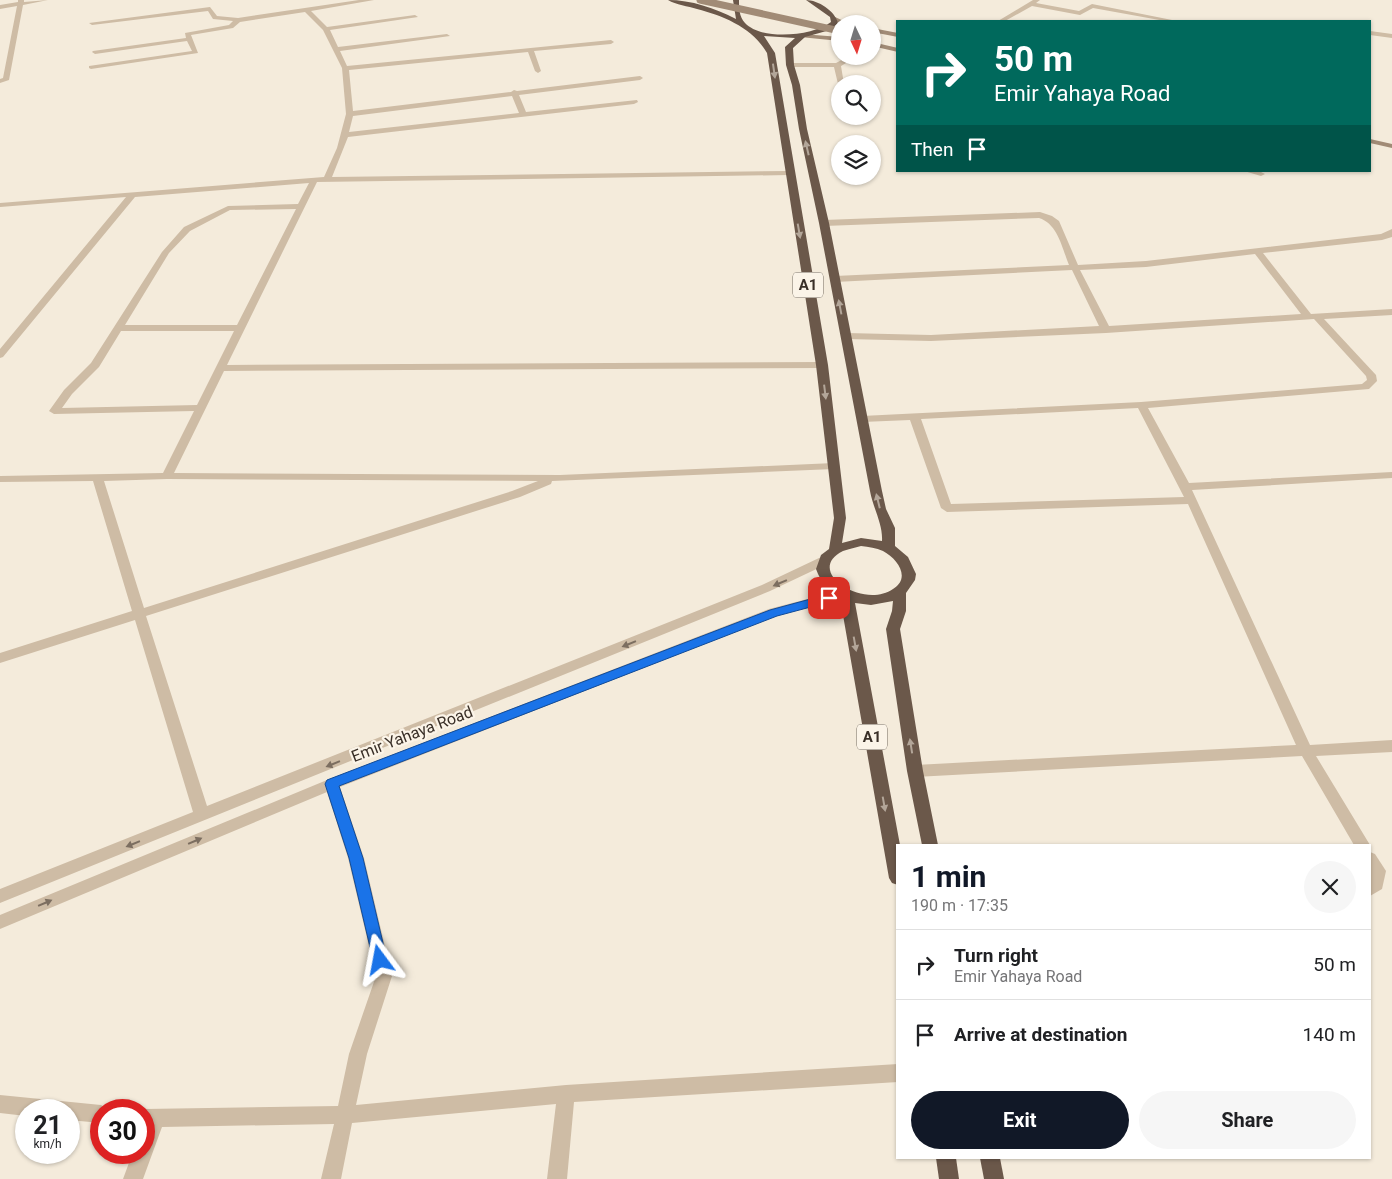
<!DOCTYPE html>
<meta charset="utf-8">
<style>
body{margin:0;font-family:Roboto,sans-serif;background:#f6f6f6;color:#202124;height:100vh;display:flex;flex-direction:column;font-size:19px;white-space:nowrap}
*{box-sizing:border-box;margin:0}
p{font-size:16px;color:#757577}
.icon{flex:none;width:28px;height:28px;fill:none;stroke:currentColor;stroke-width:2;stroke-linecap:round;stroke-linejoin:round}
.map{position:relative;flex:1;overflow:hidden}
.sheet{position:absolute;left:896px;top:844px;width:475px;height:315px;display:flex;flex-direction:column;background:#fff;border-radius:0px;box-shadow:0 1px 4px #0004}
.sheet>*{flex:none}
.banner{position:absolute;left:896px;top:20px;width:475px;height:152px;border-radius:0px;box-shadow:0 1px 4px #0004;background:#00695c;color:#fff;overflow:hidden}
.needle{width:32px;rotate:176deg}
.tools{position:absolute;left:831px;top:15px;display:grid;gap:10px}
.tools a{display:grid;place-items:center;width:50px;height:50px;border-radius:50%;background:#fff;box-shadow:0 1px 4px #0004;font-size:25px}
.speed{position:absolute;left:15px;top:1099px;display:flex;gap:10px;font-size:25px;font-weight:700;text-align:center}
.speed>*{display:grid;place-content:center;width:65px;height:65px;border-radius:50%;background:#fff;box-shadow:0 1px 4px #0004;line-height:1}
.speed small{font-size:12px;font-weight:400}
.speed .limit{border:8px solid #d22;background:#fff;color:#111}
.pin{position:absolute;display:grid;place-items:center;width:42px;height:42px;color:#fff;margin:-21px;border-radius:10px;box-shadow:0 2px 8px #0006}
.me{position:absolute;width:55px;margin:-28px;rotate:347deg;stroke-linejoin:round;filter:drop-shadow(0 0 4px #0008)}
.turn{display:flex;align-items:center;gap:18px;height:105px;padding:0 15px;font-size:22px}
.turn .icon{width:65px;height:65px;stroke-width:2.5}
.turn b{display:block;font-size:35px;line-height:42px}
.then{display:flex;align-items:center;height:48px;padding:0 15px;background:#0003;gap:10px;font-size:19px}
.round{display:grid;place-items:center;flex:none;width:52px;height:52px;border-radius:26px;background:#f6f6f6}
.overview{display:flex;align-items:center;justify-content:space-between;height:85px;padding:0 15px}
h1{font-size:30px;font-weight:700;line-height:38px;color:#111827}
.action{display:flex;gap:10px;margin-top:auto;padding:10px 15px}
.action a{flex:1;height:58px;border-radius:30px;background:#111827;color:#fff;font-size:20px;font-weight:700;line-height:58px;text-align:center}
.action a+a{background:#f6f6f6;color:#202124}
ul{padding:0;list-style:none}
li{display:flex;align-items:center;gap:15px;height:70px;padding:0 15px;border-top:1px solid #e0e0e0}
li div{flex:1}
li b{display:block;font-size:19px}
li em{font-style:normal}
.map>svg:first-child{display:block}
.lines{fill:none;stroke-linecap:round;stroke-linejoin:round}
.minor{fill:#cebca5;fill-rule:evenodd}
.secondary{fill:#a18b76;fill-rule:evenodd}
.trunk{fill:#6b584a;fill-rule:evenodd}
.secondary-bridge{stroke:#a18b76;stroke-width:7}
.oneway{fill:#b3a699}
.oneway2{fill:#7c6e60}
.route{fill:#1a73e8;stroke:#114b97}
.labels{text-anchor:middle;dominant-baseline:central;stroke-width:4.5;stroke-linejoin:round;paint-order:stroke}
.shield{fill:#fbf4e8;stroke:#736a61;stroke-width:1}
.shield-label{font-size:15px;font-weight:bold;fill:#392f27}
.street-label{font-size:16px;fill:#392f27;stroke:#fbf4e8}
</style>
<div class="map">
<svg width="1392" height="1179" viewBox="0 0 1392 1179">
<rect width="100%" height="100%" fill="#f4ebdb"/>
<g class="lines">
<g class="minor">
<path d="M 18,0 L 24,0 L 24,2 L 48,0 L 23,5 L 9,80 L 0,83 L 0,79 L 3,78 L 17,6 L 0,9 L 0,5 L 18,2 Z"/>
<path d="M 359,0 L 374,0 L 311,11 L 327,27 L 415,15 L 418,17 L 330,30 L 338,47 L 447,34 L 450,36 L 340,51 L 347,66 L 611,40 L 614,42 L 611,44 L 534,51 L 541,71 L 538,73 L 535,71 L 528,52 L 349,70 L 353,111 L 511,92 L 514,90 L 517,91 L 640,76 L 643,78 L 640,80 L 519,95 L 526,112 L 637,100 L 638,102 L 634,104 L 348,137 L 332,177 L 789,171 L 793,173 L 789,175 L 317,182 L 227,365 L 822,362 L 827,365 L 822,368 L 224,371 L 174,473 L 560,475 L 834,463 L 840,466 L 834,469 L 552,481 L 551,484 L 520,497 L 146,616 L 207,806 L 762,585 L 819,558 L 823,557 L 829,561 L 827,564 L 770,591 L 0,903 L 0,889 L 193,812 L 135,620 L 0,663 L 0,653 L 132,611 L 93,481 L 0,482 L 0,476 L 163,473 L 194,411 L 54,414 L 49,411 L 64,390 L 91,363 L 162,252 L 184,227 L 228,206 L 298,204 L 309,183 L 135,197 L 3,357 L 0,358 L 0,349 L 126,197 L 0,207 L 0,203 L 324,177 L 337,148 L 346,114 L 342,68 L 323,30 L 305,12 L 240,22 L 233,28 L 191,35 L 198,53 L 91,69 L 89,68 L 89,66 L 192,51 L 187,41 L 95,54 L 92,52 L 93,51 L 186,38 L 185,33 L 229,25 L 233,21 L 213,19 L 208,11 L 92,25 L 89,23 L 210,7 L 217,16 L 238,18 ZM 512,96 L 519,113 L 349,132 L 353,116 ZM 296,209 L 237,325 L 125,325 L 169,253 L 190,231 L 230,210 ZM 121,331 L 234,331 L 197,405 L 62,408 L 72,394 L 99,367 ZM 167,479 L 538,481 L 512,491 L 144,608 L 104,481 Z"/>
<path d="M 1033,0 L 1040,0 L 1036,3 L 1079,11 L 1092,4 L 1177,21 L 1165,21 L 1093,8 L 1080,15 L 1032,6 L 1005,21 L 998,21 Z"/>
<path d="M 1370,31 L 1392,34 L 1392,38 L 1370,35 Z"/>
<path d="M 849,56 L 858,56 L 841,66 L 844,84 L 840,84 L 840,86 L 838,84 L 834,67 L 790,67 L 787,65 L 790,63 L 836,63 Z"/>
<path d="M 1244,171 L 1259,171 L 1265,174 L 1261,176 Z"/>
<path d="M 1040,212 L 1052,216 L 1059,221 L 1078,265 L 1146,261 L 1381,234 L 1392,229 L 1392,237 L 1382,240 L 1263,253 L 1311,314 L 1392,309 L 1392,315 L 1324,319 L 1376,375 L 1377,381 L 1369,389 L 1148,408 L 1189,483 L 1392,472 L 1392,478 L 1192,490 L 1310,745 L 1392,740 L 1392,752 L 1316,756 L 1370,845 L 1354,845 L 1302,756 L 915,777 L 910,775 L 908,771 L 910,767 L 915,765 L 1296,745 L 1188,504 L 947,512 L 941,508 L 910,420 L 862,422 L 857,419 L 862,416 L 1141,402 L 1362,384 L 1367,380 L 1366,376 L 1314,319 L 1106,333 L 931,341 L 846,339 L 841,336 L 846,333 L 931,335 L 1099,326 L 1072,270 L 835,282 L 830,279 L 835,276 L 1069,265 C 1062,248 1058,224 1039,218 L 824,226 L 820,223 L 824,220 ZM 1255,254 L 1301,314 L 1109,326 L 1080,270 L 1146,267 ZM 1138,408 L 1184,497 L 951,504 L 921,419 Z"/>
<path d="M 842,590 L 846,591 L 848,594 L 846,597 L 778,615 L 340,787 L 364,858 L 392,976 L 367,1054 L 356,1105 L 566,1085 L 898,1064 L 898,1082 L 574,1102 L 567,1179 L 547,1179 L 556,1104 L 352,1123 L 341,1179 L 321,1179 L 334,1124 L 162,1127 L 143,1179 L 123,1179 L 133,1152 L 144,1152 L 144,1110 L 141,1110 L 144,1109 L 338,1106 L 349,1054 L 376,976 L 348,858 L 327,792 L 0,929 L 0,915 L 327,780 L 769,609 Z"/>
<path d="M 1370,852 L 1375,854 L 1386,871 L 1382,889 L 1370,896 Z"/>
<path d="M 0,1095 L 101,1105 L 109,1110 L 101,1110 L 101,1123 L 69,1120 L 69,1110 L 26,1110 L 26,1116 L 0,1113 Z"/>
</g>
<g class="secondary">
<path d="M 835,17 L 848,23 L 849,24 L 840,24 L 833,20 Z"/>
<path d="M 872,28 L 898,33 L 898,37 L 872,32 Z"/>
<path d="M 802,34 L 840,37 L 840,41 L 800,37 L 799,36 Z"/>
<path d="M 872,42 L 898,48 L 898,52 L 872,46 Z"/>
<path d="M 1370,139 L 1392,144 L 1392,148 L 1370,143 Z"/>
</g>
<g class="trunk">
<path d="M 668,0 C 691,0 715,8 736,19 L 733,0 L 739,0 C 739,7 739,17 745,23 C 762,41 813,36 831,22 L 830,17 L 806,0 C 818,0 835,11 838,23 L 830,30 L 805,37 L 793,48 L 794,65 L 800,85 L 807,129 L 829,223 L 882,491 L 886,509 L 895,528 L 895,546 L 908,557 L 916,574 L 915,580 L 906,593 L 906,611 L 900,629 L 923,771 L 938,845 L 922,845 L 907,771 L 886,629 L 892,611 L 893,601 L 871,605 L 855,603 L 900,845 L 898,845 L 898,885 L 892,883 L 889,878 L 840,598 C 827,591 821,582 816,569 L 821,555 L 829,549 L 834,518 L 816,365 L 767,53 C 753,28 724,16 697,9 C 688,6 676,5 668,0 ZM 764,36 L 795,38 L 785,47 L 786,65 L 792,85 L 799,129 L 819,223 L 870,491 C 873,508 883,524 882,541 L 861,538 L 842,543 L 846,518 L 828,365 L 775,53 ZM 861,546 C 869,547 876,548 883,551 C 898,559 911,578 893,589 C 863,610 803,571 843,551 C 848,549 855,548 861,546 Z"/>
<path d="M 936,1158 L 956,1158 L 959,1179 L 939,1179 Z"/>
<path d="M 980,1158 L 1000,1158 L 1004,1179 L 984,1179 Z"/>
</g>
<path class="secondary-bridge" d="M 700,0 L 840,31"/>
</g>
<defs><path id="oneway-solid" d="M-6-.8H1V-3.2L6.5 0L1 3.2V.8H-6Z" transform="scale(1.25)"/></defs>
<g class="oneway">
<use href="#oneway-solid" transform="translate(774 71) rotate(82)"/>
<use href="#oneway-solid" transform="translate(807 148) rotate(-103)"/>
<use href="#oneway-solid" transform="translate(799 231) rotate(80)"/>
<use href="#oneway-solid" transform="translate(840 307) rotate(-101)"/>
<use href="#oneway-solid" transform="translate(825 392) rotate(83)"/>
<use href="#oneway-solid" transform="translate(878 501) rotate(-104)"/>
<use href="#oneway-solid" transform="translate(855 644) rotate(80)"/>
<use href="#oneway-solid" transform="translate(911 746) rotate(-99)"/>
<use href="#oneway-solid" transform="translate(884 804) rotate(80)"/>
</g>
<g class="oneway2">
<use href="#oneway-solid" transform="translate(780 583) rotate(157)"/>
<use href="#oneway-solid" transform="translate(629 644) rotate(158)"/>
<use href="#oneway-solid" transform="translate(333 764) rotate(158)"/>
<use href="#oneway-solid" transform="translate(195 841) rotate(-23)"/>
<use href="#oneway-solid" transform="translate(133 844) rotate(158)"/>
<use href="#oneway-solid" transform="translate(45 903) rotate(-23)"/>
</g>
<path class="route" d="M 829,594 L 833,595 L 835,598 L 833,601 L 777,616 L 339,786 L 363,858 L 387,960 L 385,964 L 380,966 L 374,964 L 349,858 L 325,784 L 327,780 L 770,610 Z"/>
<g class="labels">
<g class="shield">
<rect x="793" y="272.5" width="30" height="25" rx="4"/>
<rect x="857" y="724.5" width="30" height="25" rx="4"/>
</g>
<g class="shield-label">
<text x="808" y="285">A1</text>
<text x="872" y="737">A1</text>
</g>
<g class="street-label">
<text transform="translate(412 734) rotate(-21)">Emir Yahaya Road</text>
</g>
</g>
</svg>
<div class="tools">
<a><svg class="needle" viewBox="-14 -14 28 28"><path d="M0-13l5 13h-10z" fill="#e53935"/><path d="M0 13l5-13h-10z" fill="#757577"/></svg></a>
<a><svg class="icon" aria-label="search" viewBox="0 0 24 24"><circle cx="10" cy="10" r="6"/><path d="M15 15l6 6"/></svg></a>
<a><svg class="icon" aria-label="layers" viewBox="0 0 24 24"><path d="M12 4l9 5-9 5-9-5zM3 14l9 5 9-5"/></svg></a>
</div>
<div class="speed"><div>21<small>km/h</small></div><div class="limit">30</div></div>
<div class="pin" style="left:829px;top:598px;background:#d93025"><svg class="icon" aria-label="arrive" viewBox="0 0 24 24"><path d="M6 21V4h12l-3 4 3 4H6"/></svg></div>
<svg class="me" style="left:380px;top:960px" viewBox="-20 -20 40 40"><path d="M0-17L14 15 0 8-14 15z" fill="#1a73e8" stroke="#fff" stroke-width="4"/></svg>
<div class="banner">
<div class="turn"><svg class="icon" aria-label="right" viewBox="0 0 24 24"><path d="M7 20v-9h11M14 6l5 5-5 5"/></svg><div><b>50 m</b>Emir Yahaya Road</div></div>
<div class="then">Then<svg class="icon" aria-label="arrive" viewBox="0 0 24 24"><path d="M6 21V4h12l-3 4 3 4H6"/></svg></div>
</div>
<section class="sheet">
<div class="overview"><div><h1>1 min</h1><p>190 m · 17:35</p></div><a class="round"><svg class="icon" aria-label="close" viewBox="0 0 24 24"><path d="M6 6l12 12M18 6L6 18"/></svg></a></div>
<ul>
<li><svg class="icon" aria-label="right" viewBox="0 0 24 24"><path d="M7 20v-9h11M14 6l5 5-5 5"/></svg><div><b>Turn right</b><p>Emir Yahaya Road</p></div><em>50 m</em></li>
<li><svg class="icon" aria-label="arrive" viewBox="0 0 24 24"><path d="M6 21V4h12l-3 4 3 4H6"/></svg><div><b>Arrive at destination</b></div><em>140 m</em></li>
</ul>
<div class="action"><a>Exit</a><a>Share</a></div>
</section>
</div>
